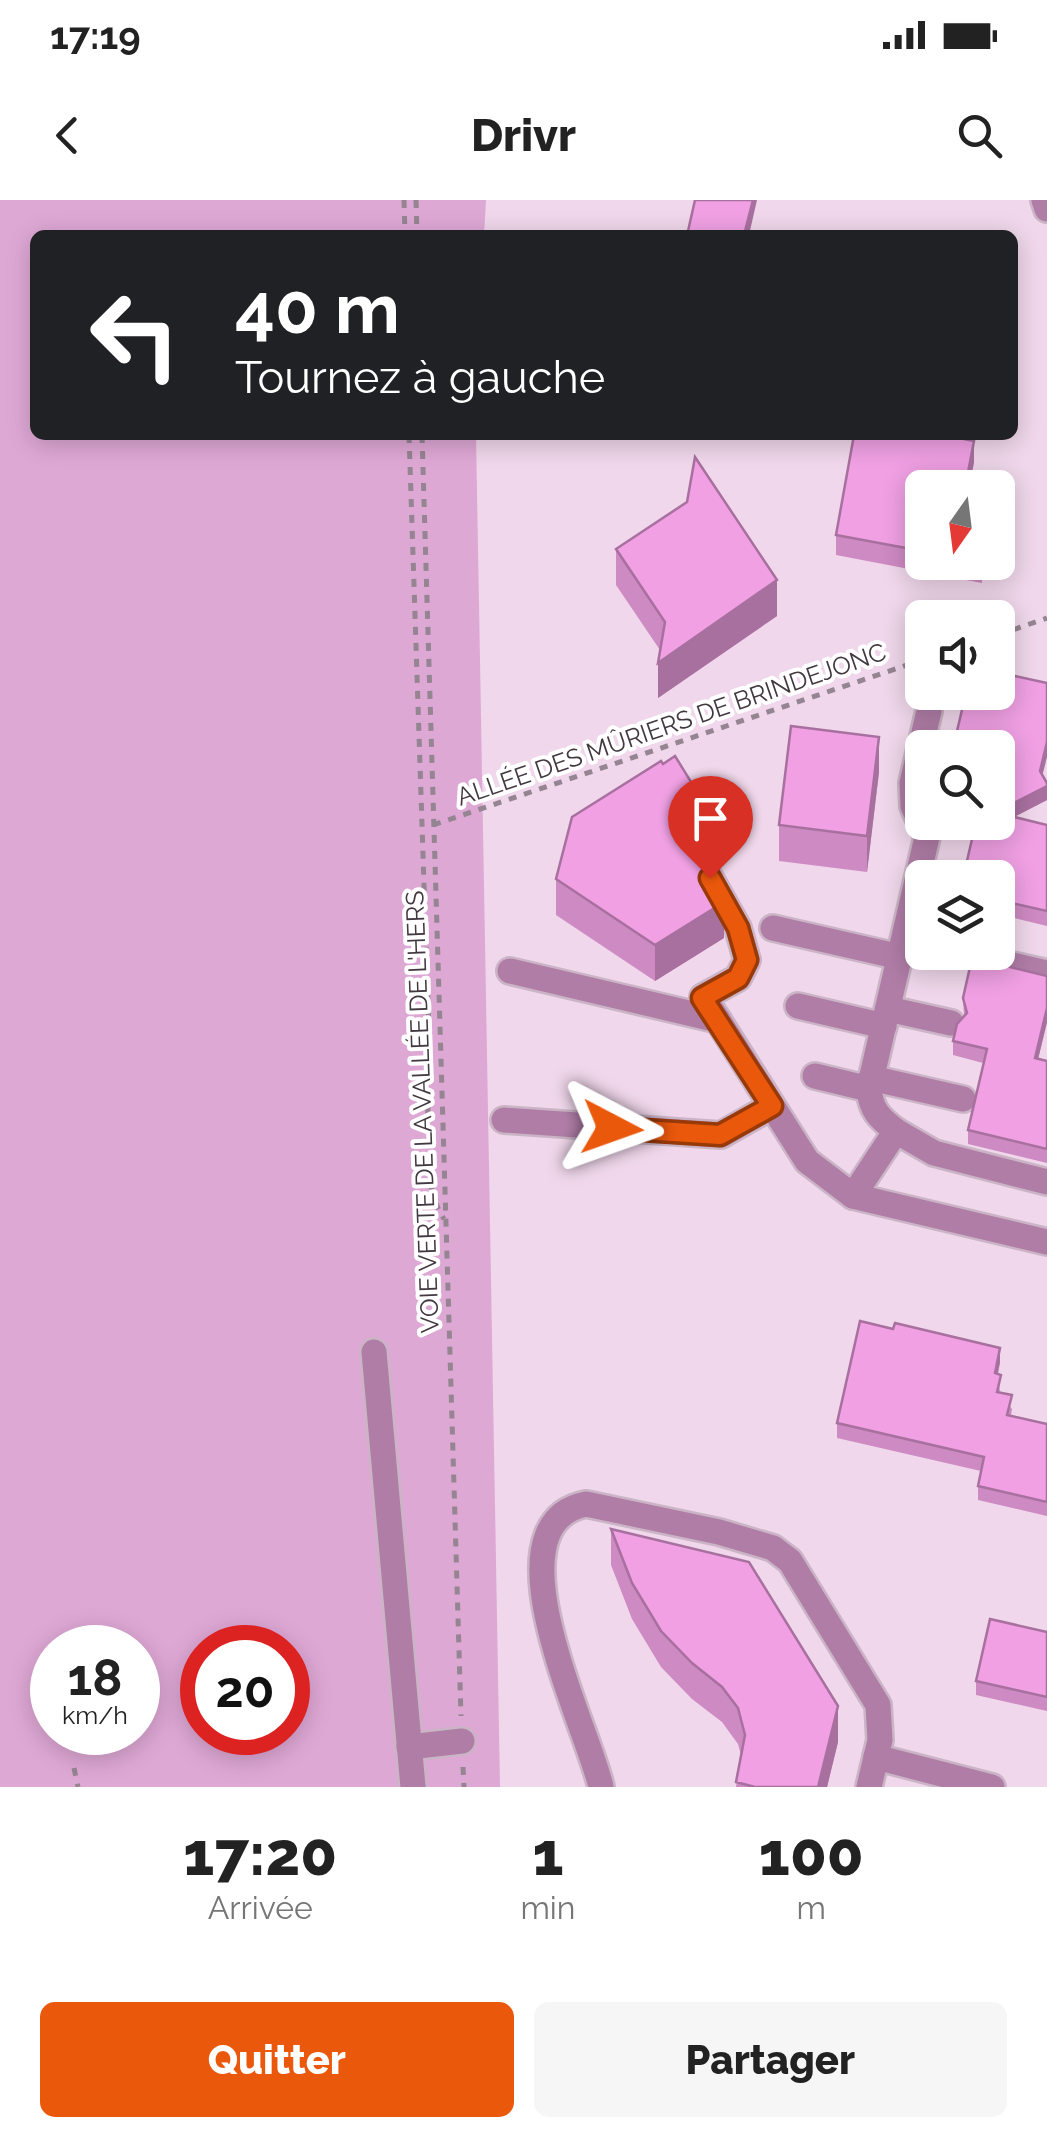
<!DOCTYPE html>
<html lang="fr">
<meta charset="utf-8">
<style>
body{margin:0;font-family:Raleway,sans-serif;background:#f6f6f6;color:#222;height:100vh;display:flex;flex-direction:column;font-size:38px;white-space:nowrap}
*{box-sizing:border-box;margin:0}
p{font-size:32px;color:#767676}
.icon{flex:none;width:55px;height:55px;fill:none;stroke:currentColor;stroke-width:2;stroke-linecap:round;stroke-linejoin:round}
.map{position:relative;height:1587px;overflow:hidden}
.details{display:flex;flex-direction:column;background:#fff;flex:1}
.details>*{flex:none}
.top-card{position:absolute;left:30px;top:30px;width:988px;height:210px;border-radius:15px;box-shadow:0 5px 25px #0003;background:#202124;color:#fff;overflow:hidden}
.needle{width:65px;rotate:194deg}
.fabs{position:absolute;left:905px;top:270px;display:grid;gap:20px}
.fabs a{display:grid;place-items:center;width:110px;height:110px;border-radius:15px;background:#fff;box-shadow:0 5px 25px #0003;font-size:50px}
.speed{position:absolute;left:30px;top:1425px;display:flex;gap:20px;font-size:50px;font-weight:700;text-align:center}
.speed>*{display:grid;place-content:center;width:130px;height:130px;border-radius:50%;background:#fff;box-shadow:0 5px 25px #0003;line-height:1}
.speed small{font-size:25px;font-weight:400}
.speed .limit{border:15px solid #d22;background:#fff;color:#111}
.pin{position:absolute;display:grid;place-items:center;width:85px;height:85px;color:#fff;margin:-102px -42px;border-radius:50% 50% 50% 0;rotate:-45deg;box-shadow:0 0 10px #0007}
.pin .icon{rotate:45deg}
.me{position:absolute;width:110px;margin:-55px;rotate:94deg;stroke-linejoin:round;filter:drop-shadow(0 0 8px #0008)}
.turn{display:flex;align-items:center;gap:35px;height:210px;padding:0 40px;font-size:45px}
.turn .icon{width:130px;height:130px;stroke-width:2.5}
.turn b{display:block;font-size:70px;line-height:85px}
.eta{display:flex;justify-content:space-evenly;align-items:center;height:170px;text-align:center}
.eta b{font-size:60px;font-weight:800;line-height:70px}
.action{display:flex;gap:20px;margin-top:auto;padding:20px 40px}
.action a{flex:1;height:115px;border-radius:15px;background:#ea580c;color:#fff;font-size:40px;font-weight:800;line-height:115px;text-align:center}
.action a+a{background:#f6f6f6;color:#222}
.status{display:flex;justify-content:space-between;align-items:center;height:70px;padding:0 50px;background:#fff;direction:ltr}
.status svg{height:28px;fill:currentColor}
header{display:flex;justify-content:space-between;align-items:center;height:130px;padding:0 40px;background:#fff;font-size:45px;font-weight:800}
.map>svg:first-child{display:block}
.green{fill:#dea8d5;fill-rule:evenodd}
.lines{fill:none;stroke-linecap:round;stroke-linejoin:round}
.minor-casing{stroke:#cab4c5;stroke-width:30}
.path{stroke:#958491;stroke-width:5;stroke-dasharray:8 8;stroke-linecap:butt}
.minor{stroke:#b07da7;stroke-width:25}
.wall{fill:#ce8ac3}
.shaded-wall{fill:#a8709f}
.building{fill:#f0a0e3;stroke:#a8709f;stroke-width:2.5}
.route-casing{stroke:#983908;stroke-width:25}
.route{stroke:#ea580c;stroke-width:18}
.labels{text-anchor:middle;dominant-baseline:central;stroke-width:8;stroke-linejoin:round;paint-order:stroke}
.street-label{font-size:25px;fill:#423840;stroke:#fff}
</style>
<div class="status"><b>17:19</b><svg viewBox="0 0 49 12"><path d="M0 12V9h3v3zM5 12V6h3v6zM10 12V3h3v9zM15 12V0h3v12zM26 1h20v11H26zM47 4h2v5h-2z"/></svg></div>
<header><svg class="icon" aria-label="back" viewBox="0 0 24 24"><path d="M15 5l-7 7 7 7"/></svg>Drivr<svg class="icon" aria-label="search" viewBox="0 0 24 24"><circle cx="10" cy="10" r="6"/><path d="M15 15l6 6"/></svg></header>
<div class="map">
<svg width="1047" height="1587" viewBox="0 0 1047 1587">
<rect width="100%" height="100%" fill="#f0d7eb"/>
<path class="green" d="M 0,0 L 486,0 L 484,35 L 35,35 L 35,235 L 476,235 L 500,1587 L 0,1587 ZM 52,1448 L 138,1448 L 138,1532 L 52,1532 ZM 202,1448 L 288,1448 L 288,1532 L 202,1532 Z"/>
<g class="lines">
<g class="minor-casing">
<g id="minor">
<path d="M 1044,0 L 1047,9"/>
<path d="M 710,678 L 738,728 L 747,760 L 738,778 L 703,797 L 718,820"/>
<path d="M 773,728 L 900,757"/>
<path d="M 956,752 L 1047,773"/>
<path d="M 510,771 L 718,820 L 807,961 L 853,996 L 1047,1042"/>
<path d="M 798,806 L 884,826"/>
<path d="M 888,809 L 951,823"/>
<path d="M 815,876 L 869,889"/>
<path d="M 871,878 L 963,899"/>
<path d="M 504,920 L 721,935 L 772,906"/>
<path d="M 896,931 C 879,918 871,910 869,889 L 927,637 L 913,606 L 912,583 L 929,511"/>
<path d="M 853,996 L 896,931 L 934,953 L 1047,982"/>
<path d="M 374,1152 L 413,1587"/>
<path d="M 409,1547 L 462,1541"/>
<path d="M 876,1557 L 992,1587"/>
<path d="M 601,1587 C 589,1530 484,1324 586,1304 L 719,1332 L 773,1348 L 790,1361 L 878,1505 L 880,1540 L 869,1587"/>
</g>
</g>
<g class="path">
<path d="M 404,0 L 405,35"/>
<path d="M 416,0 L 417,35"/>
<path d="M 409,235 L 430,865 C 429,909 419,982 444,1019"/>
<path d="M 422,235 L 461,1516"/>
<path d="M 998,435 L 1047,418"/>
<path d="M 433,625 L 922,460"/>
<path d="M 463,1567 L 464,1587"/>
<path d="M 74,1568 L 78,1587"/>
</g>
<use href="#minor" class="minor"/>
</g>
<g class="wall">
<path d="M 854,235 L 944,235 L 974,241 L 974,262 L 969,288 L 922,288 L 922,362 L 982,362 L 982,383 L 836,355 L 836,335 Z"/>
<path d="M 616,349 L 777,416 L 658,498 L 660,450 L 616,385 Z"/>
<path d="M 663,564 L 709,646 L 707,648 L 707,662 L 704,665 L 724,738 L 655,781 L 556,715 L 556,679 Z"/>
<path d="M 879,572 L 867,672 L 779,661 L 779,625 Z"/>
<path d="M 1043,575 L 1047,600 L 1014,617 L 1047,625 L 1047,726 L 998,714 L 998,678 L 975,625 L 965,622 L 998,622 Z"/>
<path d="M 1047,776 L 1047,822 L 1038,859 L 1047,861 L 1047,963 L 968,944 L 968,930 L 983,863 L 953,855 L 953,841 L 964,816 L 963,798 Z"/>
<path d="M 1000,1162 L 998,1174 L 1000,1192 L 1012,1209 L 1011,1215 L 1047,1224 L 1047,1316 L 978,1300 L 978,1286 L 981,1271 L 837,1238 L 837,1223 Z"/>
<path d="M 611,1329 L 838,1542 L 827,1587 L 736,1587 L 741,1555 L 738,1544 L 722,1522 L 692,1499 L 661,1467 L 632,1419 L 611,1365 Z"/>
<path d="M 1047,1432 L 1047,1511 L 976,1495 L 976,1481 Z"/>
</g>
<g class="shaded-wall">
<path d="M 753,0 L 757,0 L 749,35 L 744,35 Z"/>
<path d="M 974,241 L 974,262 L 969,288 L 965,288 Z"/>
<path d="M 777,380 L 777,416 L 658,498 L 658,463 Z"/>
<path d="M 879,537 L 879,572 L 867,672 L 867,636 Z"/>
<path d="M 1047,542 L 1047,557 L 1040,585 L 1040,571 Z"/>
<path d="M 1047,586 L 1047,600 L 995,627 L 998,622 L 998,611 Z"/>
<path d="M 709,611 L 709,646 L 707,648 L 707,662 L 696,671 L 696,635 L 700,616 Z"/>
<path d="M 724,702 L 724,738 L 655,781 L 655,745 Z"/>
<path d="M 1047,808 L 1047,822 L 1035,872 L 1035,858 Z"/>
<path d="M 1000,1148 L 1000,1162 L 995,1187 L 995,1173 Z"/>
<path d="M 838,1506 L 838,1542 L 827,1587 L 818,1587 Z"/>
</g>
<g class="building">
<path d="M 695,0 L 753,0 L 744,35 L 704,35 L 688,31 Z"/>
<path d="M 854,235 L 944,235 L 974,241 L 965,288 L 922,288 L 922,351 L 836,335 Z"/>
<path d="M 695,257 L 777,380 L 658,463 L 665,422 L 616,349 L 687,302 Z"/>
<path d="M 1015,476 L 1047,483 L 1047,542 L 1040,571 L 1047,583 L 1047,586 L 998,611 L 998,548 L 953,548 L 966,493 L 998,492 L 998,482 Z"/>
<path d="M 791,526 L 879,537 L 867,636 L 779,625 Z"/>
<path d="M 675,556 L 709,611 L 700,616 L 707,627 L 696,635 L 695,649 L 724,702 L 655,745 L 556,679 L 572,617 L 661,561 L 663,564 Z"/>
<path d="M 998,613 L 1047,625 L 1047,711 L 998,700 L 998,678 L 963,678 L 976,622 L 998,622 Z"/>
<path d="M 972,758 L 1047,776 L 1047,808 L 1035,858 L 1047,861 L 1047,949 L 968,930 L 987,849 L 953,841 L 957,824 L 967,813 L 963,798 Z"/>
<path d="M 860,1121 L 893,1129 L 895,1123 L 1000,1148 L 995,1173 L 1001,1175 L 997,1192 L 1012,1195 L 1007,1215 L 1047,1224 L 1047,1302 L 978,1286 L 984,1257 L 837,1223 Z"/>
<path d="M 611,1329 L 749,1362 L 838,1506 L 818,1587 L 755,1587 L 736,1582 L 745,1535 L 738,1508 L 722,1487 L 692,1463 L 661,1431 L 632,1383 Z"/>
<path d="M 990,1419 L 1047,1432 L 1047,1497 L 976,1481 Z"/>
</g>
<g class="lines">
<g class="route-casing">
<path id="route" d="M 612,928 L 720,935 L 772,906 L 702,798 L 738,778 L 747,760 L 738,728 L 710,678"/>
</g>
<use href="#route" class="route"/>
</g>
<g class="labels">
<g class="street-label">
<text transform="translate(671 524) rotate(-19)">ALLÉE DES MÛRIERS DE BRINDEJONC</text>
<text transform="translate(422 912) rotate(-92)">VOIE VERTE DE LA VALLÉE DE L'HERS</text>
</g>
</g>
</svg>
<div class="fabs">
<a><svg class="needle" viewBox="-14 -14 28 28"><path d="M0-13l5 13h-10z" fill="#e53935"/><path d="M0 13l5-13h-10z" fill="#767676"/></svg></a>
<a><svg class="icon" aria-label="sound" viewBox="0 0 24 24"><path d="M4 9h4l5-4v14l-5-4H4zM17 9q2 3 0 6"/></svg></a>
<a><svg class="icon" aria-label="search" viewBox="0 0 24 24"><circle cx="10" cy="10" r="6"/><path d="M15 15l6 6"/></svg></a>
<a><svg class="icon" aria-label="layers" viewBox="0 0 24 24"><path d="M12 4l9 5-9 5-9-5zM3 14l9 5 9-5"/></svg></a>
</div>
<div class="speed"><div>18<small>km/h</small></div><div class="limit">20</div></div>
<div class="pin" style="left:710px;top:678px;background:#d93025"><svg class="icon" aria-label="arrive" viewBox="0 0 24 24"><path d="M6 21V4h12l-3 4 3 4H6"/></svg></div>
<svg class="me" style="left:612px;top:928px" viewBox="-20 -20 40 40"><path d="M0-17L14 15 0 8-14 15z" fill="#ea580c" stroke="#fff" stroke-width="4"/></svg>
<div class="top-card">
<div class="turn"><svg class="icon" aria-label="left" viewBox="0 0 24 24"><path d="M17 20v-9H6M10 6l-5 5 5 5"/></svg><div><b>40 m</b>Tournez à gauche</div></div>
</div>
</div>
<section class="details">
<div class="eta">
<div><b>17:20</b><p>Arrivée</p></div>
<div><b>1</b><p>min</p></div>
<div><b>100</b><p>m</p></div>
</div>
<div class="action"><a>Quitter</a><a>Partager</a></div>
</section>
